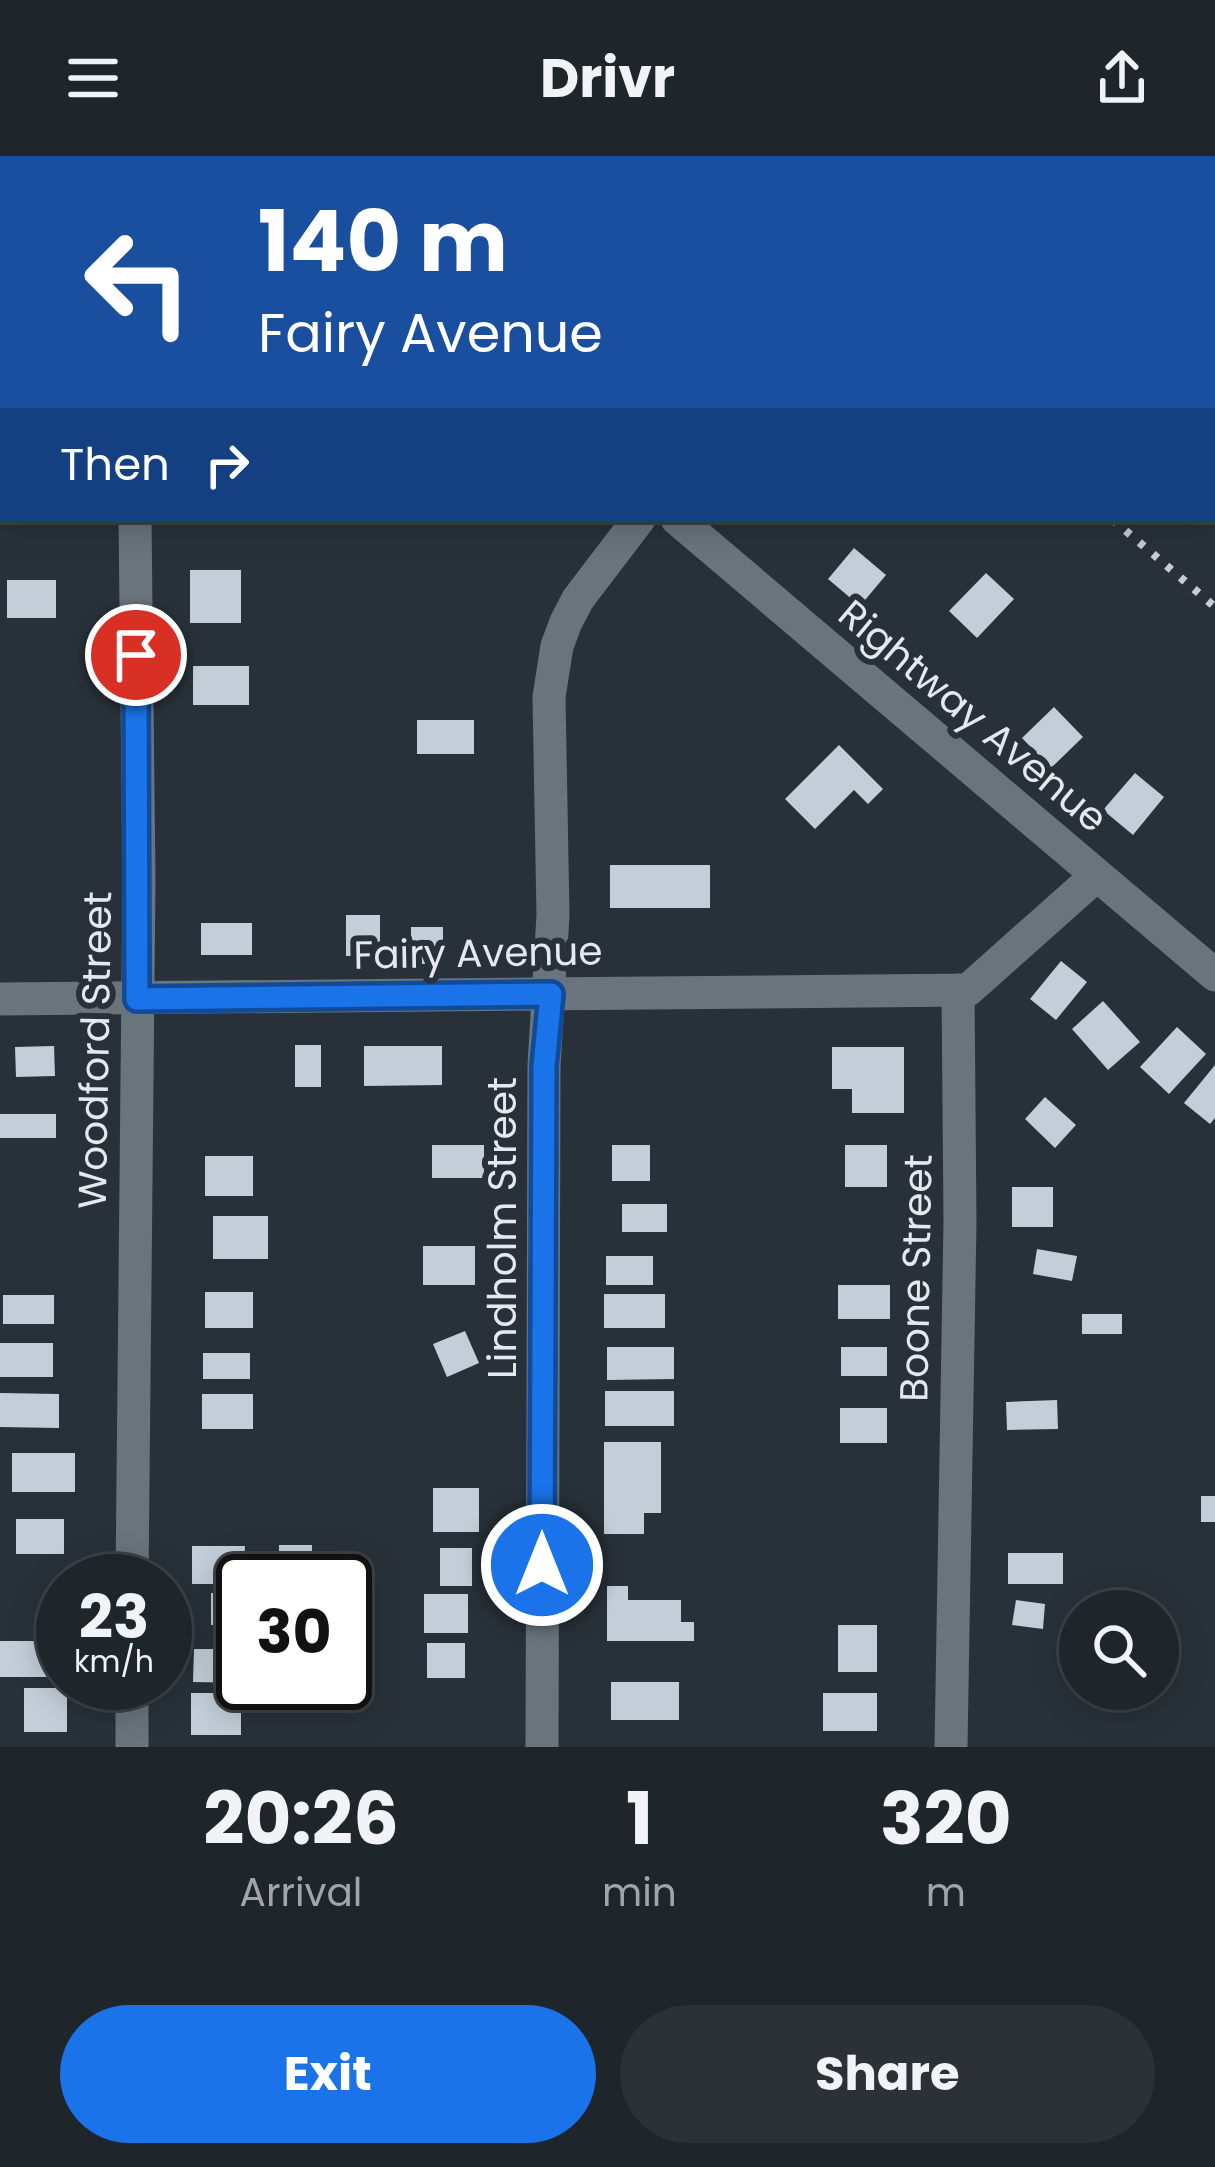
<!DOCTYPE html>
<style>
body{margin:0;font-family:Poppins,sans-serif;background:#2b3137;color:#f1f3f6;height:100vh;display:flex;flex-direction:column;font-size:45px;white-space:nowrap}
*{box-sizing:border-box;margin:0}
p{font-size:39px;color:#a1a5a9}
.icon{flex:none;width:66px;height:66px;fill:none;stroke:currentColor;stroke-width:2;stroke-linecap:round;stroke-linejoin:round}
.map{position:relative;height:1591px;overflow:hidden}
.panel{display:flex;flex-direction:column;background:#1e252b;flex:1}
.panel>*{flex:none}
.banner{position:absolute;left:0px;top:0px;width:1215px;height:366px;box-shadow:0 6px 30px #0003,0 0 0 3px #3c4247;background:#1a4fa0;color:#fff;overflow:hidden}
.buttons{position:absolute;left:1059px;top:1434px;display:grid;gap:24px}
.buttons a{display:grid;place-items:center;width:120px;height:120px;border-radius:50%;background:#1e252b;box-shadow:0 6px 30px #0003,0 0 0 3px #3c4247;font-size:60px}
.speed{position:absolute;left:36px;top:1398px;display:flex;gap:24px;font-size:60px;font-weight:700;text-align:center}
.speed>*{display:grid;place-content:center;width:156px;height:156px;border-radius:50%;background:#1e252b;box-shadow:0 6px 30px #0003,0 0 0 3px #3c4247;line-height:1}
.speed small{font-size:30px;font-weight:400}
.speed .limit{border:6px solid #111;border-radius:18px;background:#fff;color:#111}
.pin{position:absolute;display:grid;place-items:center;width:102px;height:102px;color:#fff;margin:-51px;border:6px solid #fff;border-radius:50%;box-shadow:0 3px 12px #0007}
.me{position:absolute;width:132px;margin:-66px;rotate:0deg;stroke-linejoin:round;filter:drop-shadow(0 0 9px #0008)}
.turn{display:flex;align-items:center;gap:42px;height:252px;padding:0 60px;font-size:54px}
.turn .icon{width:156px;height:156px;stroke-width:2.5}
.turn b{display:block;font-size:84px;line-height:102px}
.then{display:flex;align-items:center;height:114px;padding:0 60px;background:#0003;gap:24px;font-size:45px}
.eta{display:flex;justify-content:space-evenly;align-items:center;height:204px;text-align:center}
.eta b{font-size:72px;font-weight:700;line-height:84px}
.button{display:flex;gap:24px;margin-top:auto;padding:24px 60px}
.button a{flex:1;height:138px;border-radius:72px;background:#1a73e8;color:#fff;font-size:48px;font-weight:700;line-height:138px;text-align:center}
.button a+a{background:#2b3137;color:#f1f3f6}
header{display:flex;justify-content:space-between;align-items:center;height:156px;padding:0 60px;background:#1e252b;font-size:54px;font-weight:700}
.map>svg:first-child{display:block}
.building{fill:#c3ced8}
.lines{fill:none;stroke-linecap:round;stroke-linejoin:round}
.minor{stroke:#6a747d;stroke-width:33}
.rail{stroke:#c7ccd3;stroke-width:8;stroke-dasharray:6 12;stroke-linecap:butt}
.route-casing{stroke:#114b97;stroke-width:30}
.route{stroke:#1a73e8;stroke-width:21}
.labels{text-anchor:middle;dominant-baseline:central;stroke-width:12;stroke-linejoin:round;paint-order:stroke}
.street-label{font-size:39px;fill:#e4e9ef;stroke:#283139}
</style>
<header><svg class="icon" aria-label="menu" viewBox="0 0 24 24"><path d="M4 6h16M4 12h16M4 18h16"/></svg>Drivr<svg class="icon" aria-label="share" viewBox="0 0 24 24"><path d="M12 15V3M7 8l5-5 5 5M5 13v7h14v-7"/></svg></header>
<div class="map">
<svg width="1215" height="1591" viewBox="0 0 1215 1591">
<rect width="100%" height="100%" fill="#283139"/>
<g class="building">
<rect x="198" y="363" width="61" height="6"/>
<path d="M 854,392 L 886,419 L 860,450 L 828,423 Z"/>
<rect x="190" y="414" width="51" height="53"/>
<path d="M 986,417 L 1014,443 L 977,482 L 949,455 Z"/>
<rect x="7" y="424" width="49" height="38"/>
<rect x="193" y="510" width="56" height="39"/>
<path d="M 1054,551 L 1083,581 L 1051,612 L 1022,582 Z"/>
<rect x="417" y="564" width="57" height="34"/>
<path d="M 839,589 L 883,633 L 868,648 L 854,634 L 815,673 L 785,643 Z"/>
<path d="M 1135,617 L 1164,641 L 1133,679 L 1103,654 Z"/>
<rect x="610" y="709" width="100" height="43"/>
<rect x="346" y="759" width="34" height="41"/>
<rect x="201" y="767" width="51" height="32"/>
<rect x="411" y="771" width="32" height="37"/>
<path d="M 1061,805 L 1087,826 L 1056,864 L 1030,843 Z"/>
<path d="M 1103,845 L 1140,886 L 1108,914 L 1072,873 Z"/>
<path d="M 1177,871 L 1206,898 L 1169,938 L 1140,911 Z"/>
<rect x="295" y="889" width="26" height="42"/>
<path d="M 54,890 L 55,920 L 16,921 L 15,891 Z"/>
<path d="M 364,890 L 442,890 L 442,929 L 364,930 Z"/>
<path d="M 832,891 L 904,891 L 904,957 L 852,957 L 852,933 L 832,933 Z"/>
<path d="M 1215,909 L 1215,962 L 1210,968 L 1184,947 Z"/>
<path d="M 1045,941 L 1076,969 L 1055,992 L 1025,963 Z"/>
<rect x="0" y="958" width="56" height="24"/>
<rect x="432" y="989" width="52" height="33"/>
<rect x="612" y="989" width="38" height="36"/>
<rect x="845" y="989" width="42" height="42"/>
<rect x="205" y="1000" width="48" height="40"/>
<rect x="1012" y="1031" width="41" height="40"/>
<rect x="622" y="1048" width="45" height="28"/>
<rect x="213" y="1060" width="55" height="43"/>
<rect x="423" y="1090" width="52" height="39"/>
<path d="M 1037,1093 L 1077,1100 L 1072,1125 L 1033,1118 Z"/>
<rect x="606" y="1100" width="47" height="29"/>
<rect x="838" y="1129" width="52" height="34"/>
<rect x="205" y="1136" width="48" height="36"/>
<rect x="604" y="1138" width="61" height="34"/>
<rect x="3" y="1139" width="51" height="29"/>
<rect x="1082" y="1158" width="40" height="20"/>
<path d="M 465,1175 L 479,1207 L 447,1221 L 433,1188 Z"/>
<rect x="0" y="1187" width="53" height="34"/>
<path d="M 607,1191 L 674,1191 L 674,1223 L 607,1224 Z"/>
<rect x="841" y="1191" width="46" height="29"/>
<rect x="203" y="1197" width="47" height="26"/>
<rect x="605" y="1235" width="69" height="35"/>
<path d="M 0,1237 L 59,1238 L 59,1272 L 0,1271 Z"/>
<rect x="202" y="1238" width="51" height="35"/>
<path d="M 1057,1244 L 1058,1273 L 1007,1274 L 1006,1246 Z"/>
<rect x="840" y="1252" width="47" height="35"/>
<path d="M 604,1286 L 661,1286 L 661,1357 L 644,1357 L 644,1378 L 604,1378 Z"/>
<rect x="12" y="1297" width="63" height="39"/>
<rect x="433" y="1332" width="46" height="44"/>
<rect x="1201" y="1340" width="14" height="26"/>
<rect x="16" y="1363" width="48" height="35"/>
<rect x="279" y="1389" width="33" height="30"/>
<path d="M 192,1390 L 245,1390 L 243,1428 L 192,1428 Z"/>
<rect x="440" y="1392" width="32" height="38"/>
<rect x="1008" y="1397" width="55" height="31"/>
<path d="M 607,1430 L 628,1430 L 628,1444 L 681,1444 L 681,1466 L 694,1466 L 694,1485 L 607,1485 Z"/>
<rect x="211" y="1437" width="32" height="32"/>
<rect x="424" y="1438" width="44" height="39"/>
<path d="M 1016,1444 L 1045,1448 L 1043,1473 L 1012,1469 Z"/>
<rect x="838" y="1469" width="39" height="47"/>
<rect x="0" y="1485" width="58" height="36"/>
<rect x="427" y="1487" width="38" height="35"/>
<path d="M 194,1493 L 243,1493 L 243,1527 L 193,1526 Z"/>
<rect x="611" y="1526" width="68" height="38"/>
<rect x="24" y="1532" width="43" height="44"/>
<rect x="191" y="1537" width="50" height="42"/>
<rect x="823" y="1537" width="54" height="38"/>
</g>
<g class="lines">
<g class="minor">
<path d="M 261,0 L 265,3"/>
<path d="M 1173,0 L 1177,3"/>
<path d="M 932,3 L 934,0"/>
<path d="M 1212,32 L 1215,35"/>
<path d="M 677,363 L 1215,819"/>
<path d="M 0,843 L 968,834 L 1096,720"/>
<path d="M 132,1425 L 139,725 L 135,363"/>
<path d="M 132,1591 L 132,1527"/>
<path d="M 542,1591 L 544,910 L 553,759 L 549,541 L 557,490 L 566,466 L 578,443 L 639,363"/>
<path d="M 951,1591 L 960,1066 L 958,834"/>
</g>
<g class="rail">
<path d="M 691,0 L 694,3"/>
<path d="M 1112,363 L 1215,451"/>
</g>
</g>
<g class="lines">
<g class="route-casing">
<path id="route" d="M 136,499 L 137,843 L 551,838 L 544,910 L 542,1409"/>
</g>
<use href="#route" class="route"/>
</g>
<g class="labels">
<g class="street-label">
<text transform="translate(973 560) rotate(40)">Rightway Avenue</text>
<text transform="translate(478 797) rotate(-1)">Fairy Avenue</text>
<text transform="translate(95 894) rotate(-89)">Woodford Street</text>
<text transform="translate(502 1072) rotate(-90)">Lindholm Street</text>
<text transform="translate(916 1122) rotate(-89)">Boone Street</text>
</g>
</g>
</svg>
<div class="buttons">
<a><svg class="icon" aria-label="search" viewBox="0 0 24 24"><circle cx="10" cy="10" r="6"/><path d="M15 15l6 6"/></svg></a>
</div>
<div class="speed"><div>23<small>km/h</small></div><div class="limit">30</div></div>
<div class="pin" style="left:136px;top:499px;background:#d93025"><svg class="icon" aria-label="arrive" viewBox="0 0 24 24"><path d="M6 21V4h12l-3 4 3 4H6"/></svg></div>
<svg class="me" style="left:542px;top:1409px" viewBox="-20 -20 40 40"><circle r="17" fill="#1a73e8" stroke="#fff" stroke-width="3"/><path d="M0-11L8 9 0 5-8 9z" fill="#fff"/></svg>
<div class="banner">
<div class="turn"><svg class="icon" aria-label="left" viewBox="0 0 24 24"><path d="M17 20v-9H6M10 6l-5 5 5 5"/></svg><div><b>140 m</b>Fairy Avenue</div></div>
<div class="then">Then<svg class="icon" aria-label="right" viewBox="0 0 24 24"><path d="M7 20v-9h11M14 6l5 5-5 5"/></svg></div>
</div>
</div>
<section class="panel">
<div class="eta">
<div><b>20:26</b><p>Arrival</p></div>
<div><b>1</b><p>min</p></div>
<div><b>320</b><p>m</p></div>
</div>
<div class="button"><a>Exit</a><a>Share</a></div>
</section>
